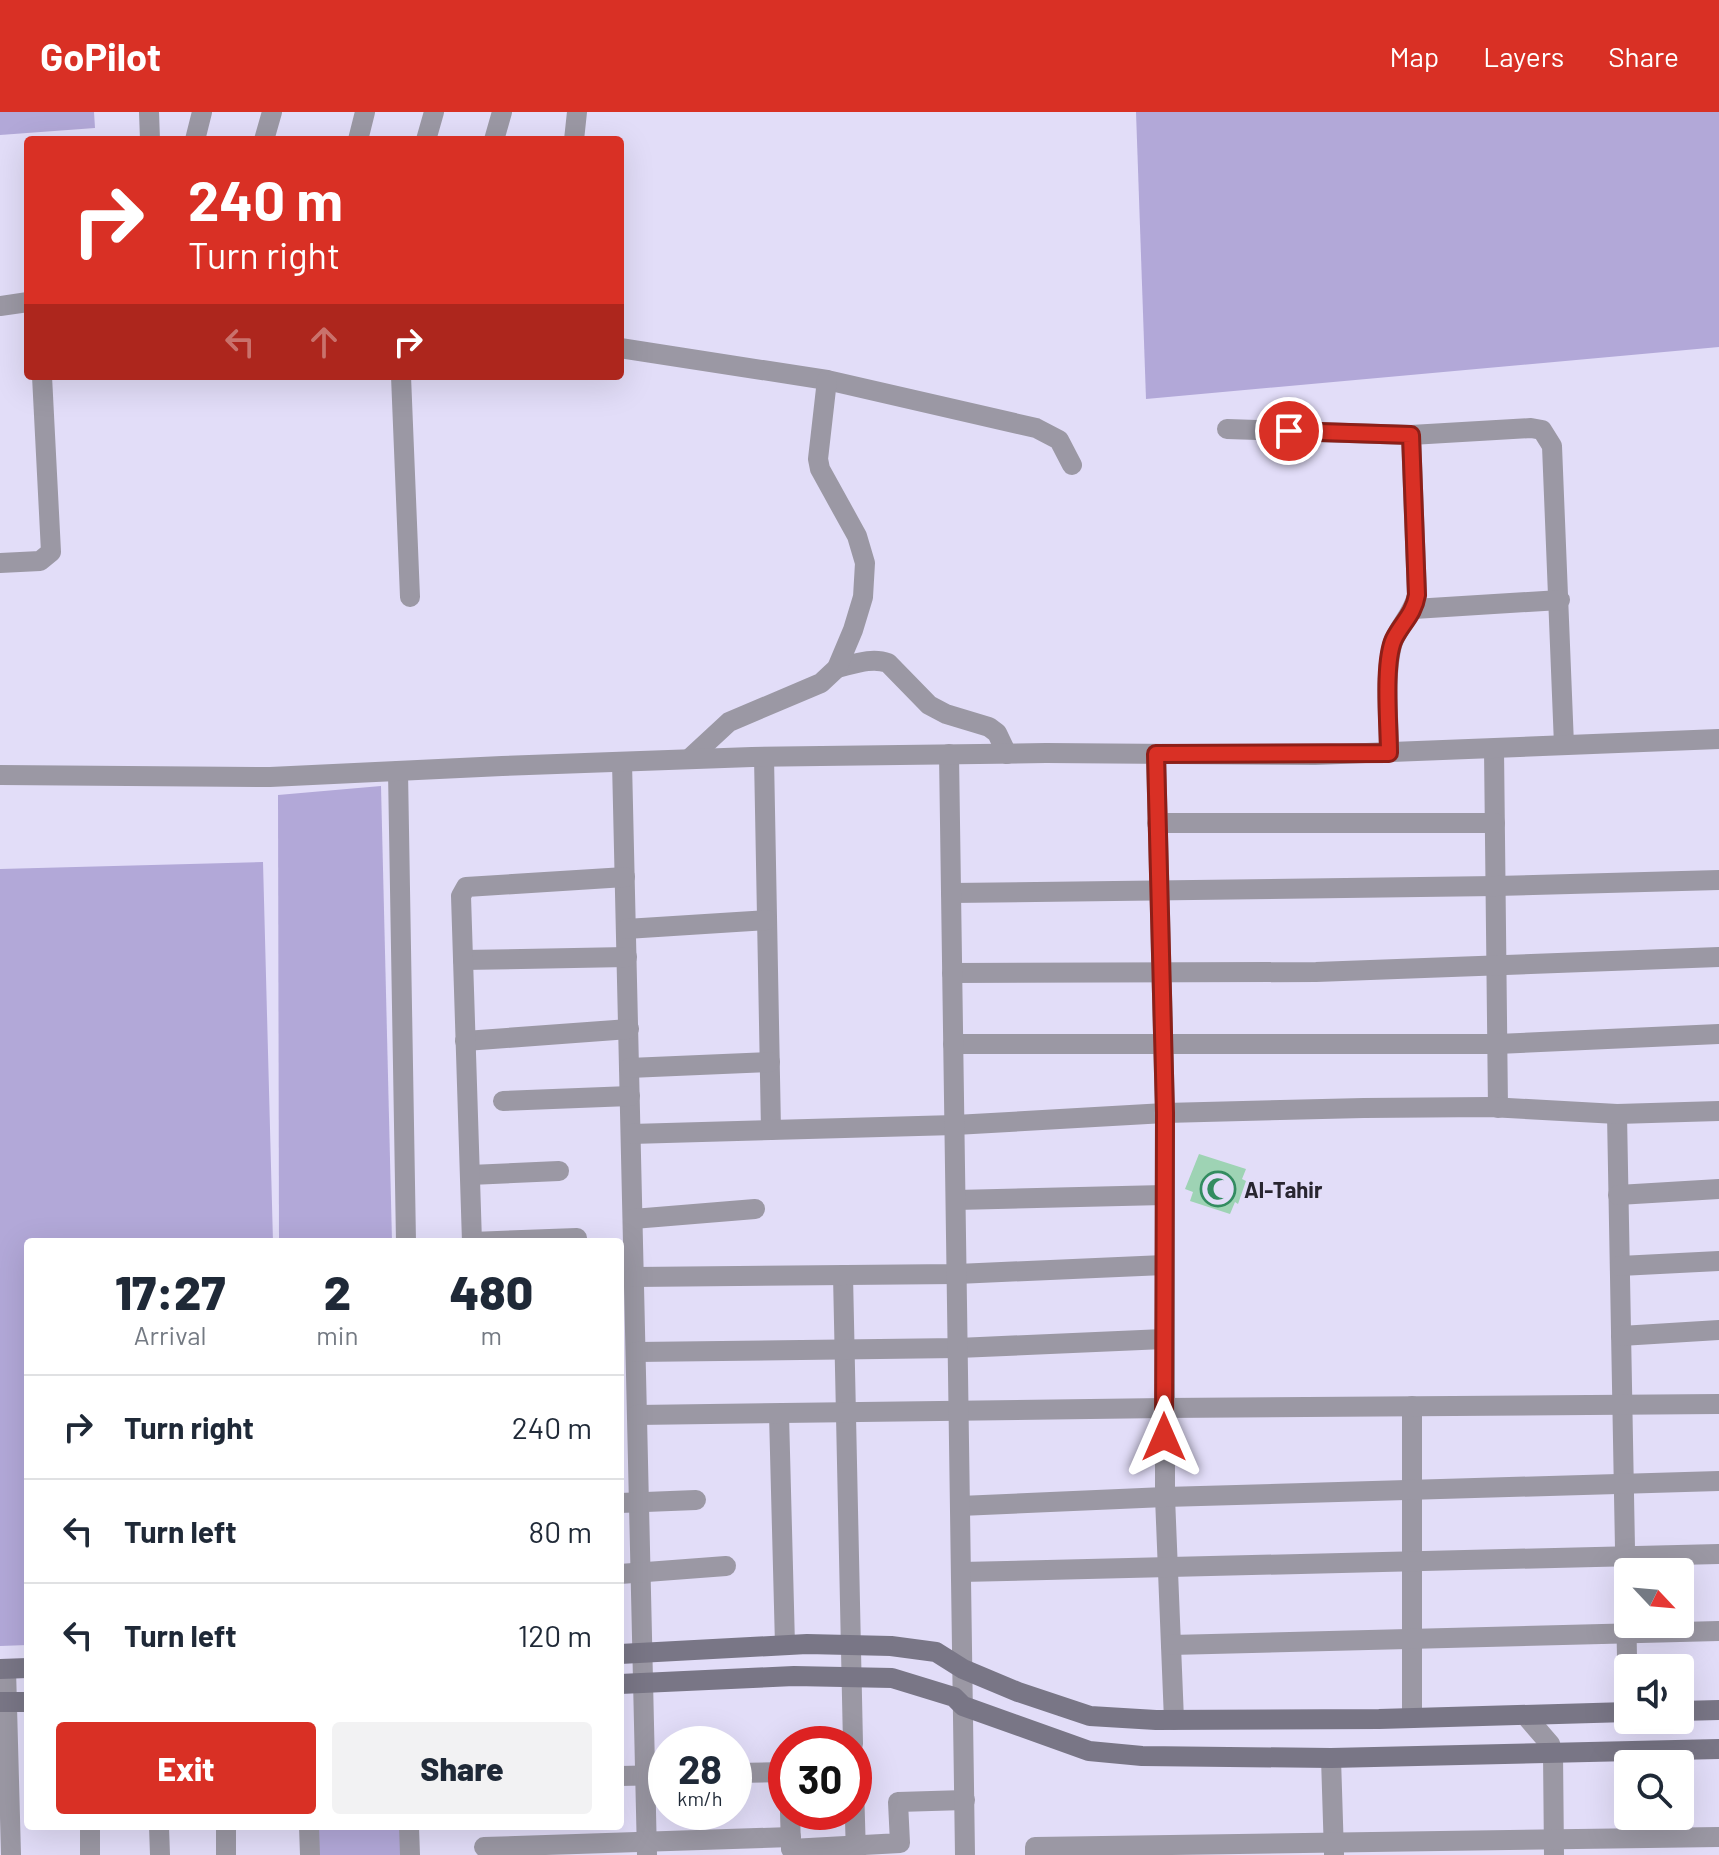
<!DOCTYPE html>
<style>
body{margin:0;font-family:Barlow,sans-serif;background:#f2f2f3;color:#1f2937;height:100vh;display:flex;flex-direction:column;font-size:30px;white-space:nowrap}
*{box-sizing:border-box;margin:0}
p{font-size:26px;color:#747a83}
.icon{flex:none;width:44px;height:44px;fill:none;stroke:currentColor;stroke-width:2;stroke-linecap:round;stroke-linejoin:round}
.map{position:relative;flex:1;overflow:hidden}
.drawer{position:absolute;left:24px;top:1126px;width:600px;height:592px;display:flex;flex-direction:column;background:#fff;border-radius:8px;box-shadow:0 8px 32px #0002}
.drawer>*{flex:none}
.top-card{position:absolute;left:24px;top:24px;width:600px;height:244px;border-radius:8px;box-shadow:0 8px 32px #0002;background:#d93025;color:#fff;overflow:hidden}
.needle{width:52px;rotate:116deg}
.controls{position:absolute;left:1614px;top:1446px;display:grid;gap:16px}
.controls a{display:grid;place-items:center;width:80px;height:80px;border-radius:8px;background:#fff;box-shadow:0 8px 32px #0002;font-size:40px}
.speed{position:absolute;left:648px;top:1614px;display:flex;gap:16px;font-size:40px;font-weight:700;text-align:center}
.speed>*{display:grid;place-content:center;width:104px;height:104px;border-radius:50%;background:#fff;box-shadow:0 8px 32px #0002;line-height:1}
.speed small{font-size:20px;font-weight:400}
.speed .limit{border:12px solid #d22;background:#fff;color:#111}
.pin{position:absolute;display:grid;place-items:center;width:68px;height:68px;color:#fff;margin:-34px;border:4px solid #fff;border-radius:50%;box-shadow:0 2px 8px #0007}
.me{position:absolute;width:88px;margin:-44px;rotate:0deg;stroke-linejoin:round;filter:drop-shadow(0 0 6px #0008)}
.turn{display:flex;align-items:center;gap:28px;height:168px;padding:0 32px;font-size:36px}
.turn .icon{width:104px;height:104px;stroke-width:2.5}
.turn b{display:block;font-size:56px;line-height:68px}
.lanes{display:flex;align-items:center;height:76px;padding:0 32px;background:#0003;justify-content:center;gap:40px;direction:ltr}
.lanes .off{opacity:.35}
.eta{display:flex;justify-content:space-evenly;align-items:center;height:136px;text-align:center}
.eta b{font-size:48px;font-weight:800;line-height:56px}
.button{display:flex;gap:16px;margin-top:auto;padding:16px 32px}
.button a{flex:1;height:92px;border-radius:8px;background:#d93025;color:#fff;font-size:32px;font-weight:800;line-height:92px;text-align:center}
.button a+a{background:#f2f2f3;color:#1f2937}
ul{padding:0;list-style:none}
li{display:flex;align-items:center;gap:24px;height:104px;padding:0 32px;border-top:2px solid #e0e1e3}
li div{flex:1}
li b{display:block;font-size:30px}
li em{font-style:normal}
header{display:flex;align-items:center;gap:48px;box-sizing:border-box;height:112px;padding:0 40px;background:#d93025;color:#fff}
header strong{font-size:38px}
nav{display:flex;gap:44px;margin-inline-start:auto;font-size:28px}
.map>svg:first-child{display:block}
.green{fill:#b2a8d8}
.building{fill:#9ed3b4}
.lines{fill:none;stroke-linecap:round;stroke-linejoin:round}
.minor{stroke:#9b98a4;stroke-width:20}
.tertiary{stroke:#9b98a4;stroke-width:20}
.secondary{stroke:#797686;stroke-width:20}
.route-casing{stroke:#8d1f18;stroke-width:20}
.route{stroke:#d93025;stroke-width:14}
.labels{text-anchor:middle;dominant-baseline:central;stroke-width:6;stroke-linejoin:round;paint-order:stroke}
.poi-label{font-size:22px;font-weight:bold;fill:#282630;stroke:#e2ddf8;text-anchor:start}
</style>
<header>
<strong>GoPilot</strong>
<nav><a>Map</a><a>Layers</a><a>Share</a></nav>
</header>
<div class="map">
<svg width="1719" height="1743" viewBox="0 0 1719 1743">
<rect width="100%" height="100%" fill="#e2ddf8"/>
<g class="green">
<path d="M 0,0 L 94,0 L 95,16 L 0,23 Z"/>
<path d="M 1136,0 L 1719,0 L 1719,235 L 1146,287 Z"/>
<path d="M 381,674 L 392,1130 L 279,1130 L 278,683 Z"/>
<path d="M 263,750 L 273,1130 L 28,1130 L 28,1533 L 0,1534 L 0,757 Z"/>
<path d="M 314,1714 L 405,1714 L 406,1743 L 315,1743 Z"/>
</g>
<path class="building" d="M 1199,1042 L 1246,1057 L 1242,1067 L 1246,1069 L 1238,1092 L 1235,1090 L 1230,1102 L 1190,1089 L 1193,1080 L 1185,1077 Z"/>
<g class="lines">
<g class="minor">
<path d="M 149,0 L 150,28"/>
<path d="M 195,28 L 202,0"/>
<path d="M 264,28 L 272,0"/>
<path d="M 358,28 L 365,0"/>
<path d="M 426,28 L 434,0"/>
<path d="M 494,28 L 502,0"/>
<path d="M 574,28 L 577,0"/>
<path d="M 0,194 L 28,190"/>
<path d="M 620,236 L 827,268 L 1036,316 L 1059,328 L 1072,353"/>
<path d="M 401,264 L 410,485"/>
<path d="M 1227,317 L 1411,323 L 1531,316 L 1542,318 L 1552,334 L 1564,633"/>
<path d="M 0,451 L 40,449 L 51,440 L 42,264"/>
<path d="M 1414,497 L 1560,488"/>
<path d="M 837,556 C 854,552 872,545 888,551 L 929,593 L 946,602 L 989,615 L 997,621 L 1007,642"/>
<path d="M 1494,637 L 1498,996"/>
<path d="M 1389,641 C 1389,606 1384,567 1392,533 C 1397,515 1413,503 1417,483 L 1411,323"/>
<path d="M 1156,642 L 1165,1001 L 1165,1385 L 1174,1608"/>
<path d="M 764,645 L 771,1018"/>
<path d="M 689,647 L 729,610 L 821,571 L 837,556 L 853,518 L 863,485 L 865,451 L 857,424 L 820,357 L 818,347 L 827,268"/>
<path d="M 622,650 L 647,1743"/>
<path d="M 398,659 L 406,1130"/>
<path d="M 1157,711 L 1495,711"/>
<path d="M 951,781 L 1496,774 L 1719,768"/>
<path d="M 626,817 L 767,808"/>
<path d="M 463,848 L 627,845"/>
<path d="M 952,861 L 1316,860 L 1719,845"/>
<path d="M 465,929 L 629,917"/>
<path d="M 953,932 L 1497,932 L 1719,922"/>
<path d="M 629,956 L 770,950"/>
<path d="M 503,989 L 630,984"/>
<path d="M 1617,1002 L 1628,1600"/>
<path d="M 631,1022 L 955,1013 L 1165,1001 L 1364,996 L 1490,995 L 1617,1002 L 1719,999"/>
<path d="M 470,1063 L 559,1059"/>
<path d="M 1618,1083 L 1719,1077"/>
<path d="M 956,1088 L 1164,1083"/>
<path d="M 633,1107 L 755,1097"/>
<path d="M 472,1130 L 461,784 L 466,775 L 625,765"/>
<path d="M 472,1130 L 577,1126"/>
<path d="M 1620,1154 L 1719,1149"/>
<path d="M 843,1163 L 853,1632"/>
<path d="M 634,1165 L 957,1162 L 1164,1153"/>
<path d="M 1621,1224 L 1719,1218"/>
<path d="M 636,1240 L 958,1236 L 1164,1227"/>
<path d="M 1412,1294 L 1412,1606"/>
<path d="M 779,1302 L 785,1533"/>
<path d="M 637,1303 L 1164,1296 L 1719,1292"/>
<path d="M 620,1391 L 696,1388"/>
<path d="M 960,1394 L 1165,1385 L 1719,1369"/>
<path d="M 961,1460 L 1719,1442"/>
<path d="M 620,1462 L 726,1454"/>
<path d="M 1171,1533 L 1719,1519"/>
<path d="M 1525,1603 L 1550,1632 L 1553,1641 L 1554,1743"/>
<path d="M 1331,1646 L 1334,1742"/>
<path d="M 734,1661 L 786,1660"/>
<path d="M 620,1664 L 666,1663"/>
<path d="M 854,1673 L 856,1743"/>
<path d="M 790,1700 L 791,1736"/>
<path d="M 90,1714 L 90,1743"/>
<path d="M 159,1714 L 160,1743"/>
<path d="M 226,1714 L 226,1743"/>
<path d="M 309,1714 L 310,1743"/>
<path d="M 409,1714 L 410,1743"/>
<path d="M 484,1735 L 791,1725"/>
<path d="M 791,1737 L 900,1731 L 898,1690 L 965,1688"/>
<path d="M 1035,1743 L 1035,1735 L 1719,1725"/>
</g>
<g class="tertiary">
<path d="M 949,642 L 965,1743"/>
<path d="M 0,663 L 270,665 L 502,654 L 752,645 L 1046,641 L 1315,643 L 1719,627"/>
<path d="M 6,1557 L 11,1743"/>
</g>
<g class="secondary">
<path d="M 620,1542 L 807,1532 L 891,1534 L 936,1540 L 963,1557 L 1018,1580 L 1090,1604 L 1156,1608 L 1379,1607 L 1628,1600"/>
<path d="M 0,1557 L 28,1556"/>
<path d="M 620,1572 L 794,1564 L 892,1566 L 954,1585 L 963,1594 L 1089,1639 L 1142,1644 L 1331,1646 L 1719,1637"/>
<path d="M 0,1590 L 28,1590"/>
<path d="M 1680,1599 L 1719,1598"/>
</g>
</g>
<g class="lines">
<g class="route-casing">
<path id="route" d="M 1164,1325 L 1165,1001 L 1156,642 L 1389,641 C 1389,613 1383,551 1394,527 C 1402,511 1414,502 1417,483 L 1411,323 L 1289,319"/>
</g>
<use href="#route" class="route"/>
</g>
<defs>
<g id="mosque-ring" transform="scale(1.8)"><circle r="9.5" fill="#e2ddf8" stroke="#338c61" stroke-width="1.5"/><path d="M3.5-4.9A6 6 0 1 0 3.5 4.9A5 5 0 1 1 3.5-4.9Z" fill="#338c61"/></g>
</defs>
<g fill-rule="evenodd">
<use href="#mosque-ring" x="1218" y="1077"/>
</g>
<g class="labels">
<g class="poi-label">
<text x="1244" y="1077">Al-Tahir</text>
</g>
</g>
</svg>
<div class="controls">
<a><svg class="needle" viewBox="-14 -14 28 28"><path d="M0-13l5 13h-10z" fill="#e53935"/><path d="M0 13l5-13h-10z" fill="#747a83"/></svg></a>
<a><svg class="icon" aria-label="sound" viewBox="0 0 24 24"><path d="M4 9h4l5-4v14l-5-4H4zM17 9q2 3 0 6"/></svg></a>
<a><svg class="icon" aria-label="search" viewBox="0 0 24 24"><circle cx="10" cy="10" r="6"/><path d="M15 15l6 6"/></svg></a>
</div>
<div class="speed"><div>28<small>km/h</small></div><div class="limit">30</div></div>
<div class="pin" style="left:1289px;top:319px;background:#d93025"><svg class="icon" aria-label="arrive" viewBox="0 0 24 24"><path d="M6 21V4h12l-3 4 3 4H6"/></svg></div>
<svg class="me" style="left:1164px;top:1325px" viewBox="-20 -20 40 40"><path d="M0-17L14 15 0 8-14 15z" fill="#d93025" stroke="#fff" stroke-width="4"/></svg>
<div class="top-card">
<div class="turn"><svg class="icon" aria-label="right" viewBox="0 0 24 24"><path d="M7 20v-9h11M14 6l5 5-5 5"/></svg><div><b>240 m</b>Turn right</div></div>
<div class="lanes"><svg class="icon off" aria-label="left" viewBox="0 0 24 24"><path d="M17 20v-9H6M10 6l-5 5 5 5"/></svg><svg class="icon off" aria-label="ahead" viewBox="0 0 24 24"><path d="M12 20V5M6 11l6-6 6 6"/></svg><svg class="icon" aria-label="right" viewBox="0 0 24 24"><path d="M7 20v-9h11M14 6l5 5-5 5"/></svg></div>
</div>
<section class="drawer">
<div class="eta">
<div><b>17:27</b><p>Arrival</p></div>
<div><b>2</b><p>min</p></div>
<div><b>480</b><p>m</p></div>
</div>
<ul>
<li><svg class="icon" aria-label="right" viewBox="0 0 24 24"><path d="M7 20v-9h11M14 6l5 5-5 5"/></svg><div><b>Turn right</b></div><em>240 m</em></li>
<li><svg class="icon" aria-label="left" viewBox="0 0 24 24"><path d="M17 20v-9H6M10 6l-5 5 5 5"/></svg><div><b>Turn left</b></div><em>80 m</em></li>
<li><svg class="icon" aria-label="left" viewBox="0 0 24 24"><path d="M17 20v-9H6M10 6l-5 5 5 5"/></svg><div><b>Turn left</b></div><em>120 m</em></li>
</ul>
<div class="button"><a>Exit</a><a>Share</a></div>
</section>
</div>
